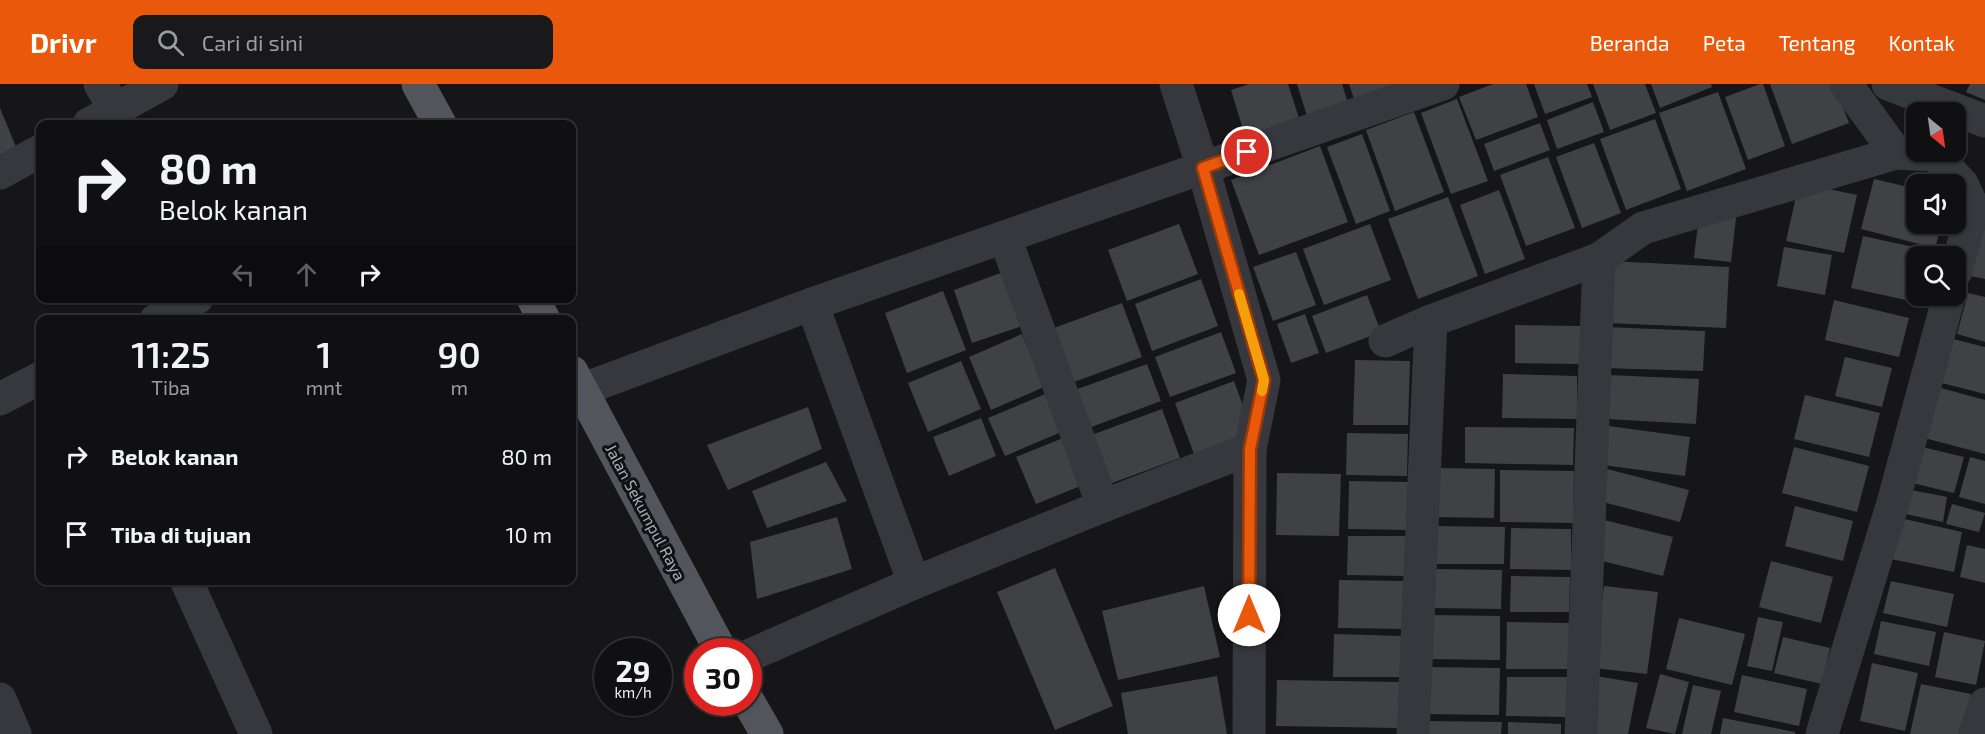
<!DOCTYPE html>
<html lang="id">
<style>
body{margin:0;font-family:"Exo 2",sans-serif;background:#19191b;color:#f1f3f6;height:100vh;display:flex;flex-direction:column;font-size:22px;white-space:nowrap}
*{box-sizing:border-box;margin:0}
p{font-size:20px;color:#9c9d9f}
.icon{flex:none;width:33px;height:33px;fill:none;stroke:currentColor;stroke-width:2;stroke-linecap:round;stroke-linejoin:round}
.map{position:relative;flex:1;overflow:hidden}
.sheet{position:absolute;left:36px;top:231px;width:540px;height:270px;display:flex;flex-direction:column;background:#101012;border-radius:12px;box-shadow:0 2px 4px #0004,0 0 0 2px #303032}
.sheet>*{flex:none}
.banner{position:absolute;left:36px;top:36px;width:540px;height:183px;border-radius:12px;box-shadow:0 2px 4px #0004,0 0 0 2px #303032;background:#101012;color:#f1f3f6;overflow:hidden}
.needle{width:39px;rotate:151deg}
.buttons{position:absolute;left:1906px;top:18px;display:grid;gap:12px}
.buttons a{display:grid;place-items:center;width:60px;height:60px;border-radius:12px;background:#101012;box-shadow:0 2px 4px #0004,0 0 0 2px #303032;font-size:30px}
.speed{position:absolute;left:594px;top:554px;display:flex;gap:12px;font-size:30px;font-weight:700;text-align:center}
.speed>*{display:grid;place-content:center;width:78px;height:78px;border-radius:50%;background:#101012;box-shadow:0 2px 4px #0004,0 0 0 2px #303032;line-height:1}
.speed small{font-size:15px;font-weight:400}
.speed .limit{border:9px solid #d22;background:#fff;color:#111}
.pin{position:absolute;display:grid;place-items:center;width:51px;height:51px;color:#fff;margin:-26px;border:3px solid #fff;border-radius:50%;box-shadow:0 2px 6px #0007}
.me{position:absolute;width:66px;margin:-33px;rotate:0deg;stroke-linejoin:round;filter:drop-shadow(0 0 4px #0008)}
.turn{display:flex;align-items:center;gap:21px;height:126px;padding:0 24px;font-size:27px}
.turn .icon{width:78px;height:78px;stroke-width:2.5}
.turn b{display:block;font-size:42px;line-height:51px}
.lanes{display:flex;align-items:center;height:57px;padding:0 24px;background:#0003;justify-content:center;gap:30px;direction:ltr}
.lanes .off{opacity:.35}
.eta{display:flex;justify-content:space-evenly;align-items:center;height:102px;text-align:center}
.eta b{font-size:36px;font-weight:600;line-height:42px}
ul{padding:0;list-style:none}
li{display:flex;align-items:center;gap:18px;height:78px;padding:0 24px}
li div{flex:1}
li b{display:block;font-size:22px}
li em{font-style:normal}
header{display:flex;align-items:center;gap:36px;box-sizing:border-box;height:84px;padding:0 30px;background:#ea580c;color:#fff}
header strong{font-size:28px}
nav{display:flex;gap:33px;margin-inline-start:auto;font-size:21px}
.search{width:420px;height:54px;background:#19191b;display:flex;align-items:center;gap:15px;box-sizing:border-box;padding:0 21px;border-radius:12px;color:#9c9d9f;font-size:22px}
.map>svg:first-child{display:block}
.building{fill:#404145}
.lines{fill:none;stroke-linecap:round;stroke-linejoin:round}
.minor{stroke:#37383d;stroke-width:33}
.major{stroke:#53555c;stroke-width:33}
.route-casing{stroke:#983908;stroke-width:15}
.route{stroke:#ea580c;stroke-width:10}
.slow{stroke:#f59e0b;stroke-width:10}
.labels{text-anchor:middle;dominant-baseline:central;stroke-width:6;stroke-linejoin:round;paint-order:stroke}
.street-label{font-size:16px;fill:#a8adb8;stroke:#111113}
</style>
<header>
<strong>Drivr</strong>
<div class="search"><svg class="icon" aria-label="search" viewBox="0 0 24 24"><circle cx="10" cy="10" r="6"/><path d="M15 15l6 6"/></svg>Cari di sini</div>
<nav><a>Beranda</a><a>Peta</a><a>Tentang</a><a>Kontak</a></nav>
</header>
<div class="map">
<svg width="1985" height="650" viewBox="0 0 1985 650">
<rect width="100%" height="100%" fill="#161618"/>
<g class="building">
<path d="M 1249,0 L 1288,0 L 1300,37 L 1246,55 L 1231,6 Z"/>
<path d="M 1297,0 L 1342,0 L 1349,22 L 1308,35 Z"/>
<path d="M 1349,0 L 1401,0 L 1354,15 Z"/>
<path d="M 1493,0 L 1526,0 L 1538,33 L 1476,56 L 1459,13 Z"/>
<path d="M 1534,0 L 1587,0 L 1592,13 L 1545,30 Z"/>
<path d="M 1593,0 L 1645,0 L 1656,29 L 1610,46 Z"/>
<path d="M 1651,0 L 1711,0 L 1712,3 L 1660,24 Z"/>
<path d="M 1760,0 L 1763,0 L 1785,62 L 1748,76 L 1725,13 Z"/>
<path d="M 1770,0 L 1834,0 L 1849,39 L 1792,60 Z"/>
<path d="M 1970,0 L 1985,0 L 1985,16 L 1966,8 Z"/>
<path d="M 1718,8 L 1746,85 L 1687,107 L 1659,29 Z"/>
<path d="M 1457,15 L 1488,97 L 1451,110 L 1421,29 Z"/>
<path d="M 1593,18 L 1604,48 L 1557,65 L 1547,36 Z"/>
<path d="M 0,24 L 16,63 L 0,71 Z"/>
<path d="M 1414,28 L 1444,108 L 1395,127 L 1366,46 Z"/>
<path d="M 1655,35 L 1681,105 L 1626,126 L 1600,55 Z"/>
<path d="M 1540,39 L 1550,66 L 1494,87 L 1484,60 Z"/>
<path d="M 1362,50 L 1390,127 L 1356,140 L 1327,63 Z"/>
<path d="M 1594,59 L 1621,129 L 1582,144 L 1556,73 Z"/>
<path d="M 1320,62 L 1348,138 L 1259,171 L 1231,96 Z"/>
<path d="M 1548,73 L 1575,144 L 1526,162 L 1500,91 Z"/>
<path d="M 1874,95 L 1917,105 L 1917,140 L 1942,140 L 1935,164 L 1861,145 Z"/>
<path d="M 1799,99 L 1857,111 L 1844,169 L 1786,157 Z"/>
<path d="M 1499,106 L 1525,175 L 1485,190 L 1460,121 Z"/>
<path d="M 1448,113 L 1478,192 L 1418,215 L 1388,135 Z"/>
<path d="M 1699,131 L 1736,134 L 1731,178 L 1694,174 Z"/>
<path d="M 1985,132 L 1985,195 L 1966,191 Z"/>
<path d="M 1179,140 L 1198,190 L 1127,217 L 1108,166 Z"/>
<path d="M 1370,140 L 1391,196 L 1324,221 L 1303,165 Z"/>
<path d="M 1863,152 L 1927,166 L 1925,172 L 1917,172 L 1915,218 L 1851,204 Z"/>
<path d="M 1784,163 L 1832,171 L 1825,211 L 1777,202 Z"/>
<path d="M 1296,168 L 1316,221 L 1273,237 L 1253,183 Z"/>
<path d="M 1610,177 L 1729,183 L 1726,244 L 1607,239 Z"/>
<path d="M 1009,186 L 1028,240 L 972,259 L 954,206 Z"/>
<path d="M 1201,195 L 1218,242 L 1152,267 L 1135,220 Z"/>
<path d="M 943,207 L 966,266 L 907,289 L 885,229 Z"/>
<path d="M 1968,209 L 1985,213 L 1985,258 L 1957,250 Z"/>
<path d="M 1367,211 L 1381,248 L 1326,269 L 1312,232 Z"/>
<path d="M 1834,216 L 1909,234 L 1899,273 L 1825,256 Z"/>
<path d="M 1122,219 L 1142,273 L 1074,298 L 1054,244 Z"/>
<path d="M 1305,230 L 1319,269 L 1291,279 L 1277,240 Z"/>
<path d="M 1515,241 L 1581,242 L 1580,280 L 1515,279 Z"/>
<path d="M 1605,243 L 1705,247 L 1703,287 L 1604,284 Z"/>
<path d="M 1221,248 L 1236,289 L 1170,313 L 1155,273 Z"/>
<path d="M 1022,250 L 1044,303 L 991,326 L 969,273 Z"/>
<path d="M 1941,252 L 1985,263 L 1985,310 L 1930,296 Z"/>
<path d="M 1845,273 L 1892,284 L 1882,323 L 1835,312 Z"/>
<path d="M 1355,276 L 1410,277 L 1408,341 L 1353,341 Z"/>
<path d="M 961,277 L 981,325 L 928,348 L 908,299 Z"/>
<path d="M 1147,280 L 1161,317 L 1086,345 L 1072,307 Z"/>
<path d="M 1503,290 L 1577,292 L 1577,335 L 1502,334 Z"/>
<path d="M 1609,291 L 1699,295 L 1696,340 L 1606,335 Z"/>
<path d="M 1234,297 L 1253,349 L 1194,370 L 1175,319 Z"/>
<path d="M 1930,301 L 1985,316 L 1985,370 L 1917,352 Z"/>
<path d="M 1050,308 L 1066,346 L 1005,372 L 988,334 Z"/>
<path d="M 1805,311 L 1880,329 L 1869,373 L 1794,355 Z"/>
<path d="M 808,323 L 822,365 L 728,406 L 707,361 Z"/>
<path d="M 1162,325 L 1180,374 L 1104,402 L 1086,353 Z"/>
<path d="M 981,334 L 996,372 L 949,392 L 933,353 Z"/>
<path d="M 1609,342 L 1690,353 L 1685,392 L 1603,381 Z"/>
<path d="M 1465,343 L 1574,344 L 1573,381 L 1465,379 Z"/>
<path d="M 1347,349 L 1408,350 L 1407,392 L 1346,391 Z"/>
<path d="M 1063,354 L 1083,401 L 1036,420 L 1016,373 Z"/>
<path d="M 1914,361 L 1964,373 L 1954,409 L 1904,397 Z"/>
<path d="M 1794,363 L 1869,382 L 1857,428 L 1782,409 Z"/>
<path d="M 1970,373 L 1985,377 L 1985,420 L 1959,413 Z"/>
<path d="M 826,378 L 847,417 L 767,444 L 752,407 Z"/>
<path d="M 1437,384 L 1495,385 L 1494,434 L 1436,433 Z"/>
<path d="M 1603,384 L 1689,406 L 1680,438 L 1595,416 Z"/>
<path d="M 1500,386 L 1574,387 L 1573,439 L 1500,438 Z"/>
<path d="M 1277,389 L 1341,390 L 1339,452 L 1276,451 Z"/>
<path d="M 1349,397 L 1410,398 L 1409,446 L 1348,445 Z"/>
<path d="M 1901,404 L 1947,413 L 1943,438 L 1896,428 Z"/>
<path d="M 1952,420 L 1985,429 L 1979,448 L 1946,440 Z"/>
<path d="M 1795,422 L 1853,437 L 1843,477 L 1785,462 Z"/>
<path d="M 837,433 L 852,485 L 757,515 L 750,458 Z"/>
<path d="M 1900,434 L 1962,448 L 1954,488 L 1891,475 Z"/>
<path d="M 1600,435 L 1673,453 L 1663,492 L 1590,474 Z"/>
<path d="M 1434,442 L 1505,443 L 1504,480 L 1433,480 Z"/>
<path d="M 1511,444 L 1571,445 L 1571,486 L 1510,485 Z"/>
<path d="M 1348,452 L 1407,452 L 1406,492 L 1347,491 Z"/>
<path d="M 1967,461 L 1985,465 L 1985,499 L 1960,493 Z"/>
<path d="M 1771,477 L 1833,493 L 1821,539 L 1759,523 Z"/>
<path d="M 1055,484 L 1113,622 L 1055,646 L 997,508 Z"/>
<path d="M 1434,485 L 1502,486 L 1501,525 L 1433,524 Z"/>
<path d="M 1511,492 L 1570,493 L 1569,528 L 1510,528 Z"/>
<path d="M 1339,496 L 1407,497 L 1407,545 L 1338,544 Z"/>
<path d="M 1891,497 L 1954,510 L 1947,543 L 1883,529 Z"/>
<path d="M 1204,502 L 1220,573 L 1118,596 L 1102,527 Z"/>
<path d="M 1604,502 L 1658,508 L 1647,590 L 1594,584 Z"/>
<path d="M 1427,531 L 1500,532 L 1500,576 L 1427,575 Z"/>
<path d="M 1758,533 L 1783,538 L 1772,587 L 1747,582 Z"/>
<path d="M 1679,534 L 1745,550 L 1732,601 L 1666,585 Z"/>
<path d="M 1881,537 L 1936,548 L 1929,582 L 1874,570 Z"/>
<path d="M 1507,538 L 1572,539 L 1571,585 L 1506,585 Z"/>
<path d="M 1944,548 L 1985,557 L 1976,601 L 1935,593 Z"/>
<path d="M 1334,550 L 1403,552 L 1402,593 L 1333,593 Z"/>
<path d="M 1783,553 L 1830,564 L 1822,600 L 1774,589 Z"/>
<path d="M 1872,579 L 1918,589 L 1905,647 L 1860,637 Z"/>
<path d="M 1426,583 L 1500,584 L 1499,631 L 1426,630 Z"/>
<path d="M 1660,590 L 1689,598 L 1675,650 L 1646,644 Z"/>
<path d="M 1742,591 L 1807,605 L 1799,642 L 1734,628 Z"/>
<path d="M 1217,592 L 1227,650 L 1128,650 L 1121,609 Z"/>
<path d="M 1596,592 L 1638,599 L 1628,650 L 1584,650 Z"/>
<path d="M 1507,593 L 1568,593 L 1567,633 L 1506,632 Z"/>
<path d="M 1277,596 L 1401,598 L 1399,644 L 1276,642 Z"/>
<path d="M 1921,600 L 1971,610 L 1963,650 L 1910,650 Z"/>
<path d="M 1693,601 L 1721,607 L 1711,650 L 1682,650 Z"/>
<path d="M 1723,634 L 1795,648 L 1795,650 L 1720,650 Z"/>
<path d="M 1425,637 L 1502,638 L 1501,650 L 1425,650 Z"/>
<path d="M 1508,638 L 1561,640 L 1561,650 L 1508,650 Z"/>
</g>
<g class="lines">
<g class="minor">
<path d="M 100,0 L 116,26"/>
<path d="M 1176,0 L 1203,84 L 1264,296 L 1250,365 L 1249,650"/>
<path d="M 1846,0 L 1896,69"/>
<path d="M 1888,0 L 1985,37"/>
<path d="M 89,40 L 162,0"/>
<path d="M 0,89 L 40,67"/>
<path d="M 1005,154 L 1103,422"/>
<path d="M 812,220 L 914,499"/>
<path d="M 156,236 L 197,214"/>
<path d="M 1385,257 L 1431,237 L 1599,175 L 1643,144 L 1896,69 L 1935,71 L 1962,100 L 1971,119 L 1969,140 L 1956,187"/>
<path d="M 581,306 L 812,220 L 1443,0"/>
<path d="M 0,315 L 40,294"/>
<path d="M 186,496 L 256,650"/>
<path d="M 748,572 L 914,499 L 1103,422 L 1250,365"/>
<path d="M 0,615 L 15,650"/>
<path d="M 1413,650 L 1431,237"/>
<path d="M 1581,650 L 1599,175"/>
<path d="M 1822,650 L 1893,419 L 1949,212"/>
<path d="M 1975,650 L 1985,620"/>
</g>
<g class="major">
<path d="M 418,0 L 440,40"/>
<path d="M 533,214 L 544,236"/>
<path d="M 572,288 L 721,567"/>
<path d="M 748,617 L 767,650"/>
</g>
</g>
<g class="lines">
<g class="route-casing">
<path id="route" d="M 1247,68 L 1203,84 L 1264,296 L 1250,365 L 1249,531"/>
</g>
<use href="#route" class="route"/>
<path class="slow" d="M 1239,210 L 1264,296 L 1262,307"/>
</g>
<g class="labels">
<g class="street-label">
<text transform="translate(646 428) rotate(62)">Jalan Sekumpul Raya</text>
</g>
</g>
</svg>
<div class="buttons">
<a><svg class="needle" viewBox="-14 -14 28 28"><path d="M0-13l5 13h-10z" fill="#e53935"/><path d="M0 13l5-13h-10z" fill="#9c9d9f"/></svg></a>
<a><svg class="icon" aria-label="sound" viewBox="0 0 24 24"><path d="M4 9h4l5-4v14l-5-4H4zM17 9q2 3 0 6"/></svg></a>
<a><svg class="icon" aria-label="search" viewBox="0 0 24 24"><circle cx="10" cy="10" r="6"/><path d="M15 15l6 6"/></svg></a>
</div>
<div class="speed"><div>29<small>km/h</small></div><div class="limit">30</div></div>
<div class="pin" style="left:1247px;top:68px;background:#d93025"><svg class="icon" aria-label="arrive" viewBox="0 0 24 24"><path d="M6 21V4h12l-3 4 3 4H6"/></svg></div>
<svg class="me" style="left:1249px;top:531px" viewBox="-20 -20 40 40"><circle r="19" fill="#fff"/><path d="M0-13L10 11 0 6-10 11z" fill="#ea580c"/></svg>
<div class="banner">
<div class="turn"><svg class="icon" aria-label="right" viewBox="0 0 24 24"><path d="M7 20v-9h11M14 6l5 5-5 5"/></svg><div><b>80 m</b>Belok kanan</div></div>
<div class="lanes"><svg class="icon off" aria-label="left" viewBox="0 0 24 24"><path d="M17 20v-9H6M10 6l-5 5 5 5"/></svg><svg class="icon off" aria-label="ahead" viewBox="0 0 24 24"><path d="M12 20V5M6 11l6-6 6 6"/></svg><svg class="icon" aria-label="right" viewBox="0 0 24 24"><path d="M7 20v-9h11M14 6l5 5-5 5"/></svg></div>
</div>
<section class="sheet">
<div class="eta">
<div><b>11:25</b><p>Tiba</p></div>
<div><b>1</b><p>mnt</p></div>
<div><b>90</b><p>m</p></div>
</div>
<ul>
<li><svg class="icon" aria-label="right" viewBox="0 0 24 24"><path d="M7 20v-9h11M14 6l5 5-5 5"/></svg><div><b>Belok kanan</b></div><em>80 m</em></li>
<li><svg class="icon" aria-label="arrive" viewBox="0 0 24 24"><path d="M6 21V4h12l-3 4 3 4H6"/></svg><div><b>Tiba di tujuan</b></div><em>10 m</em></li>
</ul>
</section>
</div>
